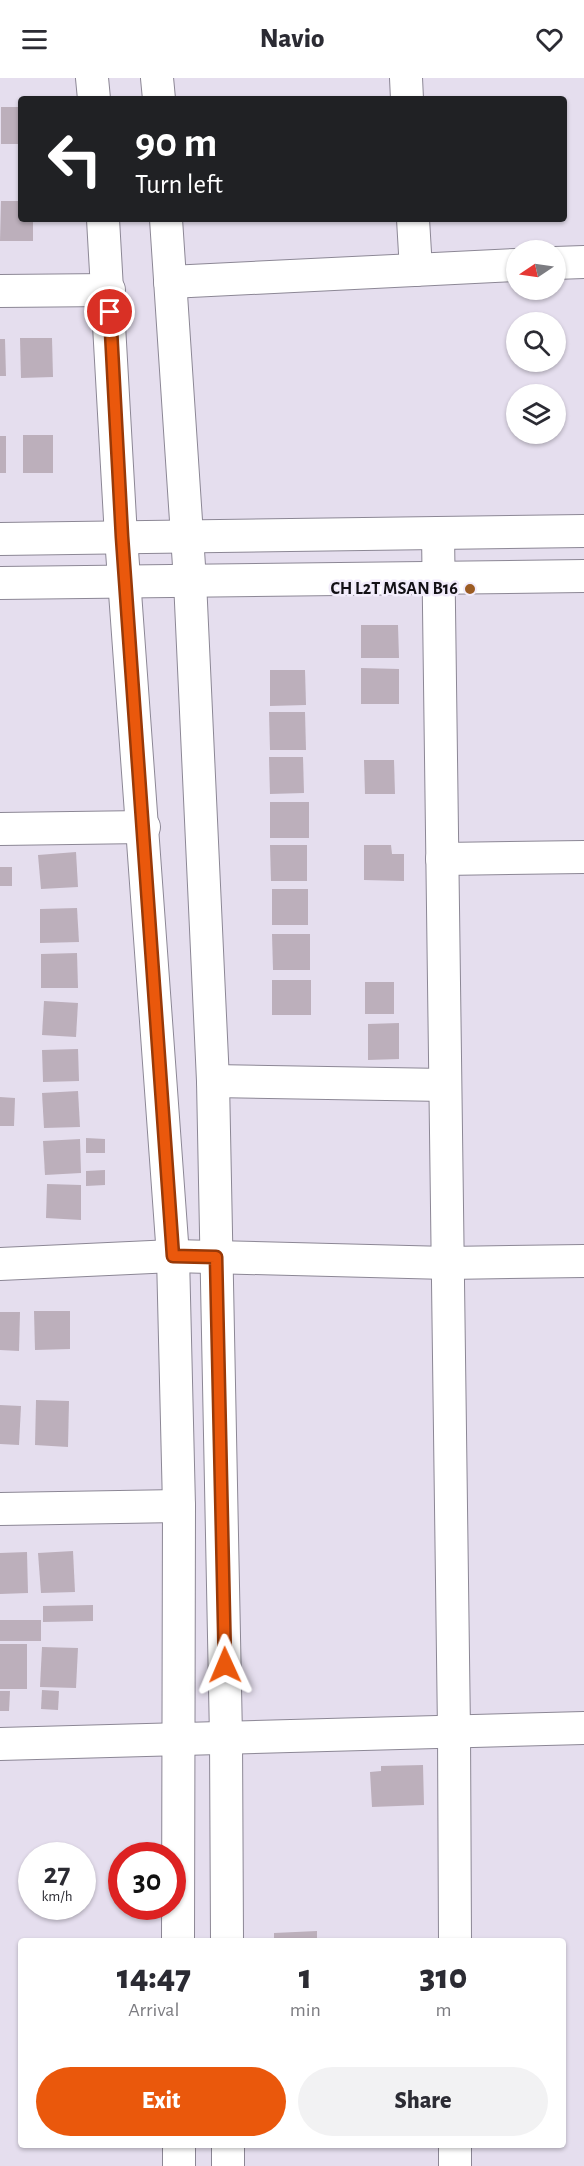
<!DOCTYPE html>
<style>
body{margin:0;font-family:"Alegreya Sans",sans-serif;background:#f2f2f3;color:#2b2b33;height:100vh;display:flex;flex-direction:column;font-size:22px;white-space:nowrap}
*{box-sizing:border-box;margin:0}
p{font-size:20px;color:#7c7c81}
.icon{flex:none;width:33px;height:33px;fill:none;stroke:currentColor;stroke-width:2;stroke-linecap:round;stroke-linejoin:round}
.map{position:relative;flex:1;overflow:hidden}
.sheet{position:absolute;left:18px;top:1860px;width:548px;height:210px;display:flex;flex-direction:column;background:#fff;border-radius:6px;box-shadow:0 2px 4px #0004}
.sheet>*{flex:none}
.guide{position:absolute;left:18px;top:18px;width:549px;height:126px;border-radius:6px;box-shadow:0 2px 4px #0004;background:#202124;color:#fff;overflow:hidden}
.needle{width:39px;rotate:257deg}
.buttons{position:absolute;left:506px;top:162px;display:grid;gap:12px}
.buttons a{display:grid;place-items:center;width:60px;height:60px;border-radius:50%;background:#fff;box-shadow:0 2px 4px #0004;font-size:30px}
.speed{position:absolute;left:18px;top:1764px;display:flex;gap:12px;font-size:30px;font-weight:700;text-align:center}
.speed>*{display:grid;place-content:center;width:78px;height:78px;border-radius:50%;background:#fff;box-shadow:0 2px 4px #0004;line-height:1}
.speed small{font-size:15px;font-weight:400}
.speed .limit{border:9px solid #d22;background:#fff;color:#111}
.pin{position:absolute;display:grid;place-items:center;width:51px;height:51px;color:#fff;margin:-26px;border:3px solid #fff;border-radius:50%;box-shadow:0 2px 6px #0007}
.me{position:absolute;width:66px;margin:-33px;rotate:359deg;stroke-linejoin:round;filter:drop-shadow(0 0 4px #0008)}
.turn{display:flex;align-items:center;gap:21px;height:126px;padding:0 18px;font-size:27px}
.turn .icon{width:78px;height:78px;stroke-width:2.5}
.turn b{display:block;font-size:42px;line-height:51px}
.eta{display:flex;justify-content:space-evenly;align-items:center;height:102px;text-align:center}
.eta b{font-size:36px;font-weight:800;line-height:42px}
.button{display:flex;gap:12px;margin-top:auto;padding:12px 18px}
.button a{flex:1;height:69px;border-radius:36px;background:#ea580c;color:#fff;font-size:24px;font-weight:800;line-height:69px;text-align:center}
.button a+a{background:#f2f2f3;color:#2b2b33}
header{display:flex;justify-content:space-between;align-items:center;height:78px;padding:0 18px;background:#fff;font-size:27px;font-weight:800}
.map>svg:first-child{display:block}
.building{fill:#bcafbb}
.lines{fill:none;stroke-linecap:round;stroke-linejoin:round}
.minor-casing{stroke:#8c8795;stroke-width:34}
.minor{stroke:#fff;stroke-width:32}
.route-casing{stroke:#983908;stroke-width:15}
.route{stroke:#ea580c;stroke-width:10}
.poi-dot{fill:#9b5c23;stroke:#f2ecfb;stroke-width:2}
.labels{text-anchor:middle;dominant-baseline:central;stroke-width:5;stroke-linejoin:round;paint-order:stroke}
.poi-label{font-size:18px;font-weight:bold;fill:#121015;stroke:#f2ecfb;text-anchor:end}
</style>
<header><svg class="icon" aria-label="menu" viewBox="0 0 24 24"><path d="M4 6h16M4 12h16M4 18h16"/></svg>Navio<svg class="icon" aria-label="heart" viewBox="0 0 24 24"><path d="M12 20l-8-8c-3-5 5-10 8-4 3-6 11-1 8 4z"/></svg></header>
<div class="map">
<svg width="584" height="2088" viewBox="0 0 584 2088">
<rect width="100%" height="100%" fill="#e5deee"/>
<g class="building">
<rect x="1" y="29" width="20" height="37"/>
<path d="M 1,123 L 21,123 L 21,141 L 33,141 L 33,163 L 0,163 Z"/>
<path d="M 20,260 L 52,260 L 53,299 L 21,300 Z"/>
<path d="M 0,261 L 5,261 L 6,298 L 0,298 Z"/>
<rect x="23" y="357" width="30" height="38"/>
<rect x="0" y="358" width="6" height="37"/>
<path d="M 361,547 L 398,547 L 399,580 L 361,580 Z"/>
<path d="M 361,590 L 399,591 L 399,626 L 361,626 Z"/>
<path d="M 270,592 L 305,592 L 306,627 L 270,628 Z"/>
<path d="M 269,634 L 305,634 L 306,672 L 270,672 Z"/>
<path d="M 269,679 L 303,679 L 304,715 L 270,716 Z"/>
<path d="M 364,682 L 394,682 L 395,716 L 365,716 Z"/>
<rect x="270" y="724" width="39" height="36"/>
<path d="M 270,767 L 307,767 L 307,803 L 271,803 Z"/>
<path d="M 364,767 L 391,767 L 392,776 L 404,776 L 404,803 L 364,802 Z"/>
<path d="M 76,774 L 78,809 L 41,811 L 38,777 Z"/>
<rect x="0" y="789" width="12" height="19"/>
<rect x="272" y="811" width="36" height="36"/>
<path d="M 77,830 L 79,864 L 40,865 L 40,831 Z"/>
<path d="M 272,856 L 310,856 L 310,892 L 273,892 Z"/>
<path d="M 77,875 L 78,910 L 41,910 L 41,876 Z"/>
<rect x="272" y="902" width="39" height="35"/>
<rect x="365" y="904" width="29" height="32"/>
<path d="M 44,923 L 78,925 L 76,959 L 42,957 Z"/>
<path d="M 399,945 L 399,981 L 368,982 L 368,946 Z"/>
<path d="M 78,971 L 79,1003 L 43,1004 L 42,972 Z"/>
<path d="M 78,1013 L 80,1049 L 44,1050 L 42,1015 Z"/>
<path d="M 0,1019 L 15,1020 L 14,1048 L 0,1048 Z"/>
<path d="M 86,1060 L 105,1061 L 105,1075 L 86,1075 Z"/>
<path d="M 80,1061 L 81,1095 L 45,1097 L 43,1063 Z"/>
<path d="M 105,1092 L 105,1107 L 86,1108 L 86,1093 Z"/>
<path d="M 47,1106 L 81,1107 L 81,1142 L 46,1140 Z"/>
<path d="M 34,1233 L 70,1233 L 70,1271 L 35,1272 Z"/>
<path d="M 0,1234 L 20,1234 L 19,1273 L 0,1272 Z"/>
<path d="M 36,1322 L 69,1323 L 68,1369 L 35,1367 Z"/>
<path d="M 0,1327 L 21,1328 L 19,1367 L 0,1366 Z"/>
<path d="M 73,1473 L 75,1514 L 41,1515 L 38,1475 Z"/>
<path d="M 27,1474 L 28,1515 L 0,1516 L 0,1475 Z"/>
<path d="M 93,1527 L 93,1543 L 43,1544 L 43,1528 Z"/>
<rect x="0" y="1542" width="41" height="21"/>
<rect x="0" y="1566" width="27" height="45"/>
<path d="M 42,1569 L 78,1570 L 76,1610 L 40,1609 Z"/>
<path d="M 42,1612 L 59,1613 L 58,1632 L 41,1631 Z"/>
<path d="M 0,1613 L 10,1613 L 9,1633 L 0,1633 Z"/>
<path d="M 423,1687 L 424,1727 L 372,1729 L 370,1694 L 381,1693 L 381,1688 Z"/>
<path d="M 317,1853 L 317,1863 L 274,1863 L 274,1855 Z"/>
</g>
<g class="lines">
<g class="minor-casing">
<g id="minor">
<path d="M 92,0 L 94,21"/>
<path d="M 157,0 L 159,21"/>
<path d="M 406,0 L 407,21"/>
<path d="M 103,141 L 121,459 L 173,1178 L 179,1428 L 178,1863"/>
<path d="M 166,141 L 190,503 L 213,1003 L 226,1659 L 227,1863"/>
<path d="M 413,141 L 416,192"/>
<path d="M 555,185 L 584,184"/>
<path d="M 170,204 L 516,187"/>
<path d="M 0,213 L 109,212"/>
<path d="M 438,455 L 454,1653 L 455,1863"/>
<path d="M 0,461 L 584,453"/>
<path d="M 0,505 L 584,498"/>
<path d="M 0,751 L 144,749"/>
<path d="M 442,781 L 584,779"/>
<path d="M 213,1003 L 445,1007"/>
<path d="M 0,1186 L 173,1178 L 447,1185 L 584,1183"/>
<path d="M 0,1431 L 179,1428"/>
<path d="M 0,1666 L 584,1650"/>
<path d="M 179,2067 L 179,2088"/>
<path d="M 228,2067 L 228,2088"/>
<path d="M 455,2067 L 455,2088"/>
</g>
</g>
<use href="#minor" class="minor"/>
</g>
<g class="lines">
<g class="route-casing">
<path id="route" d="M 110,234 L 122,459 L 173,1178 L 216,1179 L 225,1587"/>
</g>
<use href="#route" class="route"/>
</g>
<circle class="poi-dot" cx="470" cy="511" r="6"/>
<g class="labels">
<g class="poi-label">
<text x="458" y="511">CH L2T MSAN B16</text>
</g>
</g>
</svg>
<div class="buttons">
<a><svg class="needle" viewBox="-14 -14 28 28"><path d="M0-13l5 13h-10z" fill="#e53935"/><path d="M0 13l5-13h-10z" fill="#7c7c81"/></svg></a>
<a><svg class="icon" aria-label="search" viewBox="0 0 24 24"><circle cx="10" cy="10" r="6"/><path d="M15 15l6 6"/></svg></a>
<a><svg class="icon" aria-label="layers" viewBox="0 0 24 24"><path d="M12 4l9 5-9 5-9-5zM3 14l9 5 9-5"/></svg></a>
</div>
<div class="speed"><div>27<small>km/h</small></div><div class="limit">30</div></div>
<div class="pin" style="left:110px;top:234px;background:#d93025"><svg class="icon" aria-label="arrive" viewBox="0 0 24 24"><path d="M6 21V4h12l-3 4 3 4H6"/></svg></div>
<svg class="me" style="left:225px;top:1587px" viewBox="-20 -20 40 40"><path d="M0-17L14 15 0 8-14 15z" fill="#ea580c" stroke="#fff" stroke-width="4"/></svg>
<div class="guide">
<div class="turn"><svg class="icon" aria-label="left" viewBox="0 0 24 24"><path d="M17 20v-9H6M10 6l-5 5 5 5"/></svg><div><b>90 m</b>Turn left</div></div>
</div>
<section class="sheet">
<div class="eta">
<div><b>14:47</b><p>Arrival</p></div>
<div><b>1</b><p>min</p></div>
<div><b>310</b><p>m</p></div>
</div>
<div class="button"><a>Exit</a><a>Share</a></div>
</section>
</div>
